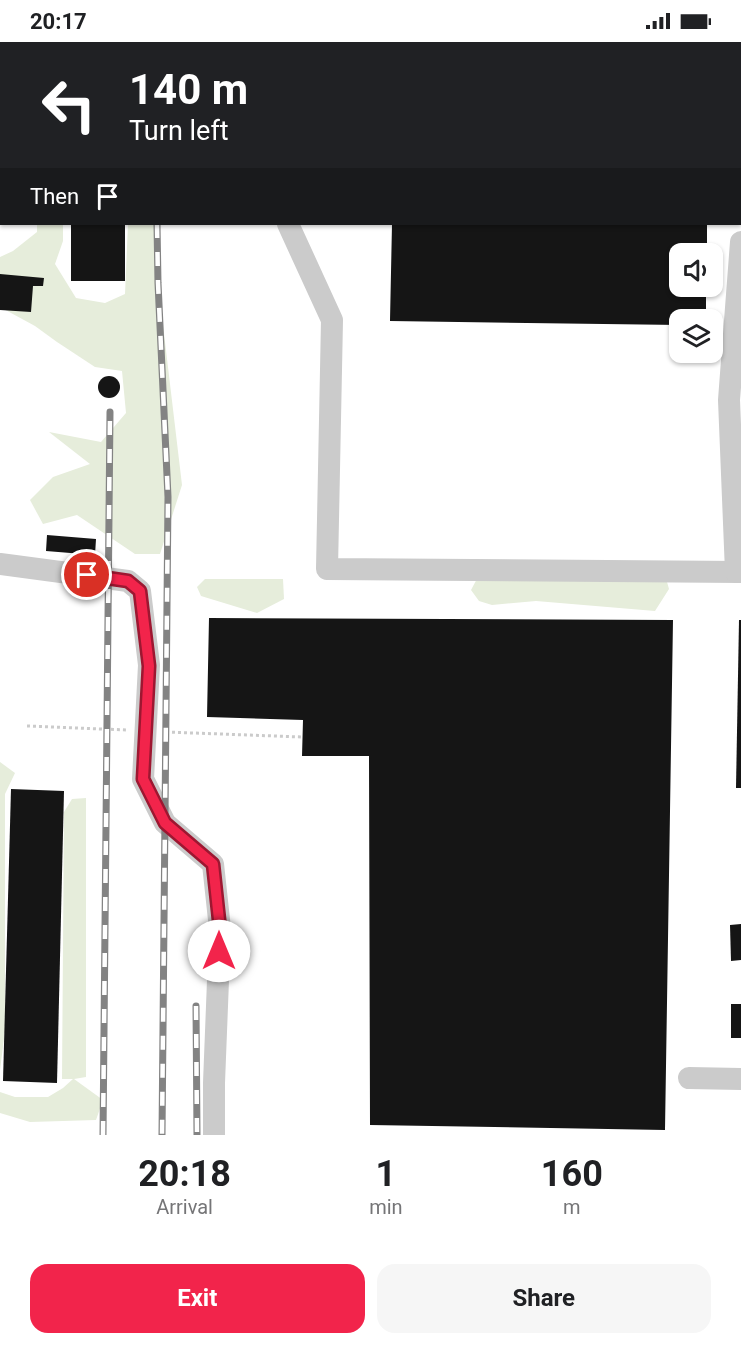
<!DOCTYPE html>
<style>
body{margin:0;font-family:Roboto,sans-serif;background:#f6f6f6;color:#202124;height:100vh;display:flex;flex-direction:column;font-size:22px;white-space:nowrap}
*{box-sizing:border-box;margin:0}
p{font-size:20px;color:#757577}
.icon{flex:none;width:33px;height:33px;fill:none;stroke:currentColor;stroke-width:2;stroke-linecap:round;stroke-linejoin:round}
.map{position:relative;height:1093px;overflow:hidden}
.details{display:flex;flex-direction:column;background:#fff;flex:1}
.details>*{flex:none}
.guide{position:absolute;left:0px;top:0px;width:741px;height:183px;box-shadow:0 2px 4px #0004;background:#202124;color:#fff;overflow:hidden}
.tools{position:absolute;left:669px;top:201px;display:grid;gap:12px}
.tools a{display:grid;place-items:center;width:54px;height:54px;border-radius:12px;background:#fff;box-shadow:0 2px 4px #0004;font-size:30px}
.pin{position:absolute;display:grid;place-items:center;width:51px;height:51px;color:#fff;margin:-26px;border:3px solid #fff;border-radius:50%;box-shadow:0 2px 6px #0007}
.me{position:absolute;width:66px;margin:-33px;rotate:0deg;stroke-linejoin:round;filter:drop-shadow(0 0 4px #0008)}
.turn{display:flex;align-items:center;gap:21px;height:126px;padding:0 30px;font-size:27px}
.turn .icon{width:78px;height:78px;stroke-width:2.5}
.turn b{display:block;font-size:42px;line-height:51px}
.then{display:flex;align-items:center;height:57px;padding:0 30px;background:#0003;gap:12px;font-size:22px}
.eta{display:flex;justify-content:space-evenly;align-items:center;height:102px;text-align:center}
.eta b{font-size:36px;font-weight:700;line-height:42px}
.button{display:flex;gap:12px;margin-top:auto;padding:12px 30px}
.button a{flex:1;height:69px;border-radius:18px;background:#f2244b;color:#fff;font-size:24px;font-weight:700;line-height:69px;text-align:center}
.button a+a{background:#f6f6f6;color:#202124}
.status{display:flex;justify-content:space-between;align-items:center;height:42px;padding:0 30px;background:#fff;direction:ltr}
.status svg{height:16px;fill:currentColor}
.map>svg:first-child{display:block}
.green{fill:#e6eddb}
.building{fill:#151515}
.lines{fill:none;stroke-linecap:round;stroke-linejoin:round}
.path{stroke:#cbcbcb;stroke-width:3;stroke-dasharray:3 3;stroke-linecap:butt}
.minor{stroke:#cbcbcb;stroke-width:22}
.rail-casing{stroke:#838383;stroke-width:7}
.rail{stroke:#fff;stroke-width:4.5;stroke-dasharray:14;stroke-linecap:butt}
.route-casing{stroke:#9d1731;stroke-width:15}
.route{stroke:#f2244b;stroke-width:10}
</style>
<div class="status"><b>20:17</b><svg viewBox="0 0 49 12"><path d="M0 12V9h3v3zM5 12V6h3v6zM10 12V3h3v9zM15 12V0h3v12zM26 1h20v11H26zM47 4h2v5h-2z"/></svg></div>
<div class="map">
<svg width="741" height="1093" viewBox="0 0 741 1093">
<rect width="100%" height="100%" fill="#fff"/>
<g class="green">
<path d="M 37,182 L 63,182 L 63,199 L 55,222 L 76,256 L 105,261 L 125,252 L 128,182 L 157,182 L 158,241 L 182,443 L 160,512 L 135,512 L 77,473 L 43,482 L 30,458 L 53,435 L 90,422 L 49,390 L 101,400 L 126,371 L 122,329 L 95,325 L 57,300 L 35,284 L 0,265 L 0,215 L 13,209 L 37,190 Z"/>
<path d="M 664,529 L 669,547 L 655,569 L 536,559 L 492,563 L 479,559 L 471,548 L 479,533 Z"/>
<path d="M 205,537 L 283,537 L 284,557 L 257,571 L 201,554 L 197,545 Z"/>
<path d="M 0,720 L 15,731 L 5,752 L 5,989 L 0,1028 Z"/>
<path d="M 86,756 L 86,1035 L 74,1037 L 103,1058 L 96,1078 L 30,1080 L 0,1071 L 0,1050 L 15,1055 L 48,1055 L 63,1046 L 73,1037 L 62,1037 L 64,770 L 72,757 Z"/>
</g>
<g class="building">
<rect x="71" y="182" width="54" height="57"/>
<path d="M 392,182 L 707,182 L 707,212 L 680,212 L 680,244 L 706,244 L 706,278 L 680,278 L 680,283 L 390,279 Z"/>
<path d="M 0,232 L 44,236 L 43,244 L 33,244 L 31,270 L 0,268 Z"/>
<circle cx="109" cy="345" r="11"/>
<path d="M 47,493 L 96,497 L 95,513 L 46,509 Z"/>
<path d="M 209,576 L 673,578 L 665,1088 L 370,1083 L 369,714 L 302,714 L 303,678 L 207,675 Z"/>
<path d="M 739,578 L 741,578 L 741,746 L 736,746 Z"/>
<path d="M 11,747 L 64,749 L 57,1041 L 3,1039 Z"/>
<path d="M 741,882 L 741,918 L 731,919 L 730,883 Z"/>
<rect x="731" y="962" width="10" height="34"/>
</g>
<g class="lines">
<g class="path">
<path d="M 27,684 L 127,688"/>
<path d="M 166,690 L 302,695"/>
</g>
<g class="minor">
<path d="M 24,0 L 24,2"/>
<path d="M 245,0 L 246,2"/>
<path d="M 288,182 L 332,278 L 327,527 L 741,530"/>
<path d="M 0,522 L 128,539 L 140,549 L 149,623 L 143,737 L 165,781 L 213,822 L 220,887 L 214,1041 L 214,1093"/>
<path d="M 736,530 L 729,358 L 741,200"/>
<path d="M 689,1036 L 741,1037"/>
</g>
<g class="rail-casing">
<g id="rail">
<path d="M 156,0 L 156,2"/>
<path d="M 157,182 L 158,241 L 168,455 L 162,1093"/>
<path d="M 196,964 L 197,1093"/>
<path d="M 103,1093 L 110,370"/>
</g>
</g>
<use href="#rail" class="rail"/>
</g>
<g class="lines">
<g class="route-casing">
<path id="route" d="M 87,533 L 128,539 L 140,549 L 149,624 L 143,737 L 165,781 L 213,822 L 220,887 L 219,909"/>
</g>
<use href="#route" class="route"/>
</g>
</svg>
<div class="tools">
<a><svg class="icon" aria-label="sound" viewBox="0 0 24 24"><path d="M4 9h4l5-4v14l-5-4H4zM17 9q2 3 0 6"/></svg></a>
<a><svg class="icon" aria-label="layers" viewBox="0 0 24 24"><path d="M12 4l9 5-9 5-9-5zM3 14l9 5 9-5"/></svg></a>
</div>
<div class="pin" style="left:87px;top:533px;background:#d93025"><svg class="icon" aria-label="arrive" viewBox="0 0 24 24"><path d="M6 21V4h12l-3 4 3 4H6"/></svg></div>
<svg class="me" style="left:219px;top:909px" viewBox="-20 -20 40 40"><circle r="19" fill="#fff"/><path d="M0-13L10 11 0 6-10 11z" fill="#f2244b"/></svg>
<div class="guide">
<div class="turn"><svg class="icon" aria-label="left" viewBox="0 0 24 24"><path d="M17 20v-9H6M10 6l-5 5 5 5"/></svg><div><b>140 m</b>Turn left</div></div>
<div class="then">Then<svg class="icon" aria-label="arrive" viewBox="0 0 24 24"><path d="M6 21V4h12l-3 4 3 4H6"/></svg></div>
</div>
</div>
<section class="details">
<div class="eta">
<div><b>20:18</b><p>Arrival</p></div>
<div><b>1</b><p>min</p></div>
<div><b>160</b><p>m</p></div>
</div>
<div class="button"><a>Exit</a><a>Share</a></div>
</section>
